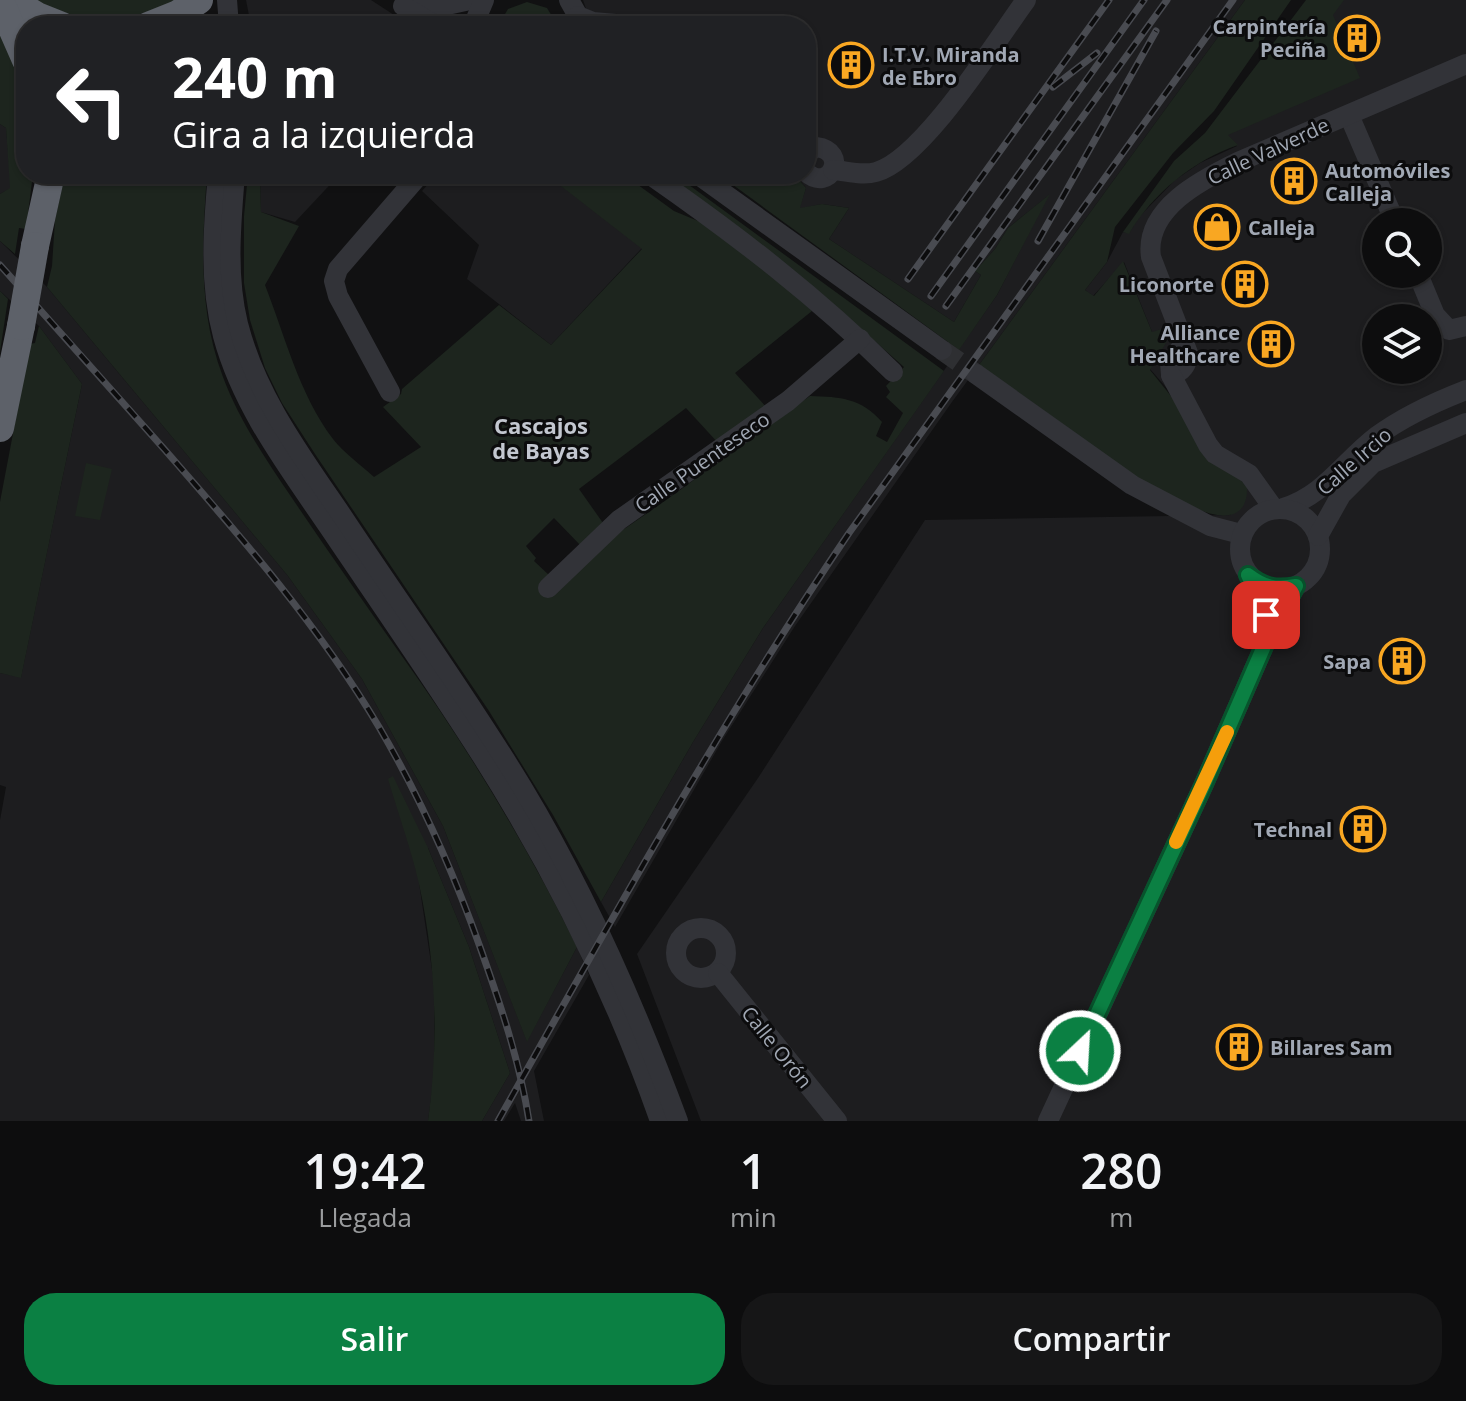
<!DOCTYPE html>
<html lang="es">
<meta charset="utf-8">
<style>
body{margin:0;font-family:"Open Sans",sans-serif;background:#161617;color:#f1f3f6;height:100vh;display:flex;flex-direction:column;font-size:30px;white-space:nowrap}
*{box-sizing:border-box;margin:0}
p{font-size:26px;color:#9a9c9e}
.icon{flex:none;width:44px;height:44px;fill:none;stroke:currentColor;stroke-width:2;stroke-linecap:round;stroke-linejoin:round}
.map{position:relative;height:1121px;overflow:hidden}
.panel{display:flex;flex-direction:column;background:#0d0d0e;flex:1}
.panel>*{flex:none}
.banner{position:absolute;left:16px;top:16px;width:800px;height:168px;border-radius:32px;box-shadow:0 2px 6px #0004,0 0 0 2px #2d2d2e;background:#202124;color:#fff;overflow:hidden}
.fabs{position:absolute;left:1362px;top:208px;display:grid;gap:16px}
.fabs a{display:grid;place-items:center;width:80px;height:80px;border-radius:50%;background:#0d0d0e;box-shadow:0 2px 6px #0004,0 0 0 2px #2d2d2e;font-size:40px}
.pin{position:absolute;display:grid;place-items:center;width:68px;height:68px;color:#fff;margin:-34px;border-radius:16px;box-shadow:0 4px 12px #0006}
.me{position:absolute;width:88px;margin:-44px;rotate:25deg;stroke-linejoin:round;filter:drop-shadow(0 0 6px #0008)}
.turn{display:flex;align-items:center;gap:28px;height:168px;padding:0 24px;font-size:36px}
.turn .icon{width:104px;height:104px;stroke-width:2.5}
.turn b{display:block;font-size:56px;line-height:68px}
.eta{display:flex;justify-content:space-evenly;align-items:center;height:136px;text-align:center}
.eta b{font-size:48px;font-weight:600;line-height:56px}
.action{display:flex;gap:16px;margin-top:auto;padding:16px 24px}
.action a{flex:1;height:92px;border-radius:32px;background:#0b8043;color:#fff;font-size:32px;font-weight:600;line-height:92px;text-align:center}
.action a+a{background:#161617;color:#f1f3f6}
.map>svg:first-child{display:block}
.built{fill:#1d1d1f;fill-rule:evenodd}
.green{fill:#1d251e}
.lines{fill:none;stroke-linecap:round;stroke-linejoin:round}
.minor-tunnel{stroke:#2e2f32;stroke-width:20;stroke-dasharray:20 10;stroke-linecap:butt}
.minor{stroke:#323338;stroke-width:20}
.highway{stroke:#5d6169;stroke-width:28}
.rail-casing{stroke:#494b51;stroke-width:7}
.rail{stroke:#0c0c0d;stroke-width:4;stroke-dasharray:12;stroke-linecap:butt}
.highway-bridge{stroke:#5d6169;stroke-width:28}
.route-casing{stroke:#07532c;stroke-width:20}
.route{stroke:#0b8043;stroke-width:14}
.slow{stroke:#f59e0b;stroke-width:14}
.labels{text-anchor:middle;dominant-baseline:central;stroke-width:6;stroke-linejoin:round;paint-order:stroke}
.poi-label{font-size:20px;font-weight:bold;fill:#a1a8b4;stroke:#0c0c0d;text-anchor:end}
.street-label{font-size:20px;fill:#a1a8b4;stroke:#0c0c0d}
.neighbourhood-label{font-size:22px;font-weight:bold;fill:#c3c7d0;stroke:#0c0c0d}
</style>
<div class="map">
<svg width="1466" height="1121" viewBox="0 0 1466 1121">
<rect width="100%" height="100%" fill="#111112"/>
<g class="built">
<path d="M 246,0 L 371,0 L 411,26 L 251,26 Z"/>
<path d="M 583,0 L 1245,0 L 952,402 L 795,626 L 722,741 L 615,927 L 601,902 L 693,742 L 763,628 L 997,295 L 1048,196 L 1008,228 L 995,249 L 975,271 L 981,275 L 954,322 L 829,239 L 849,208 L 822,204 L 799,209 L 806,188 L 794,174 L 806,174 L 806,26 L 592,26 Z"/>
<path d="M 1334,0 L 1466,0 L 1466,1121 L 701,1121 L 637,954 L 758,778 L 925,520 L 1231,515 L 1172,394 L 1150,369 L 1152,332 L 1124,262 L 1093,296 L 1085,290 L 1107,262 L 1123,232 L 1129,233 L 1139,217 L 1175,180 L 1200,163 L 1237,146 L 1227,135 ZM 1376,222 L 1428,222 L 1428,274 L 1376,274 ZM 1376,318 L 1428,318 L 1428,370 L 1376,370 Z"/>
<path d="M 0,124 L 6,128 L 11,188 L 0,194 Z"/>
<path d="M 260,174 L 340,174 L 295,222 L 261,212 Z"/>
<path d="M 437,174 L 565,174 L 558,183 L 642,248 L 551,345 L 467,279 L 479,245 L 422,191 Z"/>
<path d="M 0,241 L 47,287 L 288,576 L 362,679 L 443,826 L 527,1041 L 577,947 L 589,975 L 534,1071 L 544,1121 L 521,1121 L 515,1103 L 504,1121 L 482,1121 L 510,1073 L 469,947 L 428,848 L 419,883 L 434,983 L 434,1076 L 428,1121 L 0,1121 L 0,820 L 6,787 L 0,785 L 0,673 L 21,677 L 82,384 L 39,326 L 0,291 Z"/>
</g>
<g class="green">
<path d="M 35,0 L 176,0 C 126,25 85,26 35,0 Z"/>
<path d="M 1245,0 L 1291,0 L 1214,111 L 1173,153 L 1115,227 L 1107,262 L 1085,290 L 1094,296 L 1123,261 L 1152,332 L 1162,329 L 1167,341 L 1150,370 L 1233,473 L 1247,486 C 1250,570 1098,449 1075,433 C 1043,410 1011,387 979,365 Z"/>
<path d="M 1306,0 L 1344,0 L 1333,15 L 1360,78 L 1228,135 L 1238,145 C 1194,160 1152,194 1129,234 L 1123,232 L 1174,161 L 1205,133 Z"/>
<path d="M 527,2 L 547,8 L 558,26 L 498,26 L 508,9 Z"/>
<path d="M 0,23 L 17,62 L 26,95 L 26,174 L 33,174 L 26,229 L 19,228 L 15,254 L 0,241 L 0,194 L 10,188 L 6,128 L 0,124 Z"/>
<path d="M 65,174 L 207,174 C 202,243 198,311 223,377 C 239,420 266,460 292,498 C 327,550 363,601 399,652 C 466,745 526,844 577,947 L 527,1042 L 443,826 L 362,679 L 288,576 L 47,287 L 52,266 L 55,220 Z"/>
<path d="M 248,174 L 260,174 L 261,212 L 299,226 L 265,285 C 285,336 299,394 333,439 C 344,453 361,465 374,477 L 421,447 L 383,407 L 401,394 L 402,389 L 499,305 L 551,345 L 642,249 L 557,183 L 565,174 L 623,174 L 674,211 L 710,226 L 759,262 L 812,311 L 735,373 L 769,410 L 719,444 L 686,408 L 579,489 L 603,523 L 582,547 L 554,518 L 526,546 L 536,558 L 534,561 L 550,576 C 641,523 724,456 810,396 C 841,397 861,398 882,422 L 876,436 L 887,442 L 903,413 L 886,397 L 890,392 L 886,386 L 904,367 L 817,290 L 662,174 L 674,174 L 944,371 L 763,628 L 693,742 L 601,902 L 553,815 L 489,711 L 315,454 L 282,403 L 265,368 L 250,320 L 244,283 L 244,216 Z"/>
<path d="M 718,174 L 794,174 L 806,188 L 800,208 L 822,204 L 849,208 L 829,239 L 954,322 L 981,275 L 975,271 L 995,249 L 1008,228 L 1050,194 L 997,295 L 959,350 Z"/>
<path d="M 0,291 L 8,299 L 0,352 Z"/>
<path d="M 39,326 L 82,384 L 21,678 L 0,673 L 0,502 L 30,344 L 35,343 Z"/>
<path d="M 86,463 L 112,469 L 100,520 L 75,516 Z"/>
<path d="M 393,776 L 428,848 L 469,947 L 510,1073 L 482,1121 L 428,1121 C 439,1042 436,962 419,884 C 411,849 398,813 388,779 Z"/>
</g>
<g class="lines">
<path class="minor-tunnel" d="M 942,350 L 976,374"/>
<g class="minor">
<path d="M 227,0 L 229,26"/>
<path d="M 407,0 L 438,7 L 470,0"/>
<path d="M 569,0 L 578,16 L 580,26"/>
<path d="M 403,6 L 437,26"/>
<path d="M 578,16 L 593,22 L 638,26"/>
<path d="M 473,26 L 484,0"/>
<path d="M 1349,115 L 1395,222"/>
<path d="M 806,154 L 816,147 C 850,151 830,194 806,172"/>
<path d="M 833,170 C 847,171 862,176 876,172 C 923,159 996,41 1026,0"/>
<path d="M 218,174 C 213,228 209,283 223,336 C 242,407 288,467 328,526 C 380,603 433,679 483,758 C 555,872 615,993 660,1121"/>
<path d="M 235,174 C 231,224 226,275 238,324 C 257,398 303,458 345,520 C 404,609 467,696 522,787 C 586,893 635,1005 678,1121"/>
<path d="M 649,174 C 738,236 816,296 893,372"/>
<path d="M 697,174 L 942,350"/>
<path d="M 1418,274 L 1435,315 L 1449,330 L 1466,326"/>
<path d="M 1184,344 L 1170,362 L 1171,375 C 1182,373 1188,364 1188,353 L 1151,257 C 1144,209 1201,180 1238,162 L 1466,64"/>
<path d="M 976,374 L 1132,485 L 1210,526 L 1241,534"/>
<path d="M 1171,375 L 1208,445 L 1215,454 L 1249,474 L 1274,509"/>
<path d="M 390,392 L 338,296 L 334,281 L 338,269 L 420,174"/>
<path d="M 1283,508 C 1324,496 1344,461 1377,436 C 1403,417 1435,402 1466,390"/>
<circle cx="1280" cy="549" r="40"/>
<path d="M 1318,536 L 1341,495 L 1373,463 L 1466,423"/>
<path d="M 1249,576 L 1262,602 L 1268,637"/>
<path d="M 548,588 L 619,520 L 788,401 L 860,339"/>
<circle cx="701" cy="953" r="25"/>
<path d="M 718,973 L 837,1121"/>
<path d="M 1048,1121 L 1204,784 L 1268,637 L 1296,586"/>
</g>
<g class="highway">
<path d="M 11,0 L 37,16 L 62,26"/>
<path d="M 0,1 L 26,60"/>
<path d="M 148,26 L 178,14 L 199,0"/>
<path d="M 35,246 L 51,174"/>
<path d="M 0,428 L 21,326"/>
</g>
<g class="rail-casing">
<g id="rail">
<path d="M 1053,87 L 1097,53"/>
<path d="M 1038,241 L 1156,31"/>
<path d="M 0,265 C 55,326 110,388 165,450 C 242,538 319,626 379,727 C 420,797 453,871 480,947 C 500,1003 520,1062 529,1121"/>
<path d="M 908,279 L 1109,0"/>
<path d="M 931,296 L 1144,0"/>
<path d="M 946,306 L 1167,0"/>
<path d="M 498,1121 C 610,922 720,723 849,533 L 1233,0"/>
</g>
</g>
<use href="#rail" class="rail"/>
<path class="highway-bridge" d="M 21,326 L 35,246"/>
</g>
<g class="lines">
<g class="route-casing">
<path id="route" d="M 1080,1051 L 1204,784 L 1268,637 L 1296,586 C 1275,590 1264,587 1248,575 L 1266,615"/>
</g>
<use href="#route" class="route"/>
<path class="slow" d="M 1176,842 L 1227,732"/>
</g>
<defs>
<g id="building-ring" transform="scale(2.3)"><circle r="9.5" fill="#0c0c0d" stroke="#f9a722" stroke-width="1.5"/><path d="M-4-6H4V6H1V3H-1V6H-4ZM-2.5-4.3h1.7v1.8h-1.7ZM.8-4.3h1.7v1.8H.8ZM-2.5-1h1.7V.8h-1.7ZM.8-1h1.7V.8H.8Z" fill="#f9a722"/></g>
<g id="shop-ring" transform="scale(2.3)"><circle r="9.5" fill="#0c0c0d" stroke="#f9a722" stroke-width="1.5"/><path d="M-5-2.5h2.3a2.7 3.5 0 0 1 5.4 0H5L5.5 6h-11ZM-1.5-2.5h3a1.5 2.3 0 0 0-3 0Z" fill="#f9a722"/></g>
</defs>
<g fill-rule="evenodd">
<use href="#building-ring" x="1357" y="38"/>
<use href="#building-ring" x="851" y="65"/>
<use href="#building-ring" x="1294" y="181"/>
<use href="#shop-ring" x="1217" y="227"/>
<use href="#building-ring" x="1245" y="284"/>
<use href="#building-ring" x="1271" y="344"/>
<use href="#building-ring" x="1402" y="661"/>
<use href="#building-ring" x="1363" y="829"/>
<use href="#building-ring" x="1239" y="1047"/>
</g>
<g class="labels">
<g class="poi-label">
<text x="1326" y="26">Carpintería<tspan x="1326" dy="23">Peciña</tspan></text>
<text x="882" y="54" text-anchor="start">I.T.V. Miranda<tspan x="882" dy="23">de Ebro</tspan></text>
<text x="1325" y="170" text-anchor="start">Automóviles<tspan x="1325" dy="23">Calleja</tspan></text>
<text x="1248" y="227" text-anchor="start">Calleja</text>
<text x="1214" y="284">Liconorte</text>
<text x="1240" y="332">Alliance<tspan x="1240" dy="23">Healthcare</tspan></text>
<text x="1371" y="661">Sapa</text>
<text x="1332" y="829">Technal</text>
<text x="1270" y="1047" text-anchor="start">Billares Sam</text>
</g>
<g class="street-label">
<text transform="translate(1268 151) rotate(-25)">Calle Valverde</text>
<text transform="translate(1354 461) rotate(-41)">Calle Ircio</text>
<text transform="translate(702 462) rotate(-35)">Calle Puenteseco</text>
<text transform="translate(777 1047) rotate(51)">Calle Orón</text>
</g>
<g class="neighbourhood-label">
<text x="541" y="425">Cascajos<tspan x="541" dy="25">de Bayas</tspan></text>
</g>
</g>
</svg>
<div class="fabs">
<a><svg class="icon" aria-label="search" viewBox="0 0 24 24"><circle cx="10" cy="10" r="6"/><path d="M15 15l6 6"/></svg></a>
<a><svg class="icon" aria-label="layers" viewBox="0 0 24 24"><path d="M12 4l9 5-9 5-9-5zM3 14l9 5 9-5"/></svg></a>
</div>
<div class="pin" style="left:1266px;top:615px;background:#d93025"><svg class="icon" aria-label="arrive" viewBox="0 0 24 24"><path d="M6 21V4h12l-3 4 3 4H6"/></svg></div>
<svg class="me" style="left:1080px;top:1051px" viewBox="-20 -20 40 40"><circle r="17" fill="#0b8043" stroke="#fff" stroke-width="3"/><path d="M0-11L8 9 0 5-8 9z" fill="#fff"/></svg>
<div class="banner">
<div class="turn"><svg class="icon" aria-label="left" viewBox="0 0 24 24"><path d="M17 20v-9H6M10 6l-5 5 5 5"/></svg><div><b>240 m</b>Gira a la izquierda</div></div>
</div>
</div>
<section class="panel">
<div class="eta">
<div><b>19:42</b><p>Llegada</p></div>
<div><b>1</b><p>min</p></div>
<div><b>280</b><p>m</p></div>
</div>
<div class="action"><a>Salir</a><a>Compartir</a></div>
</section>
